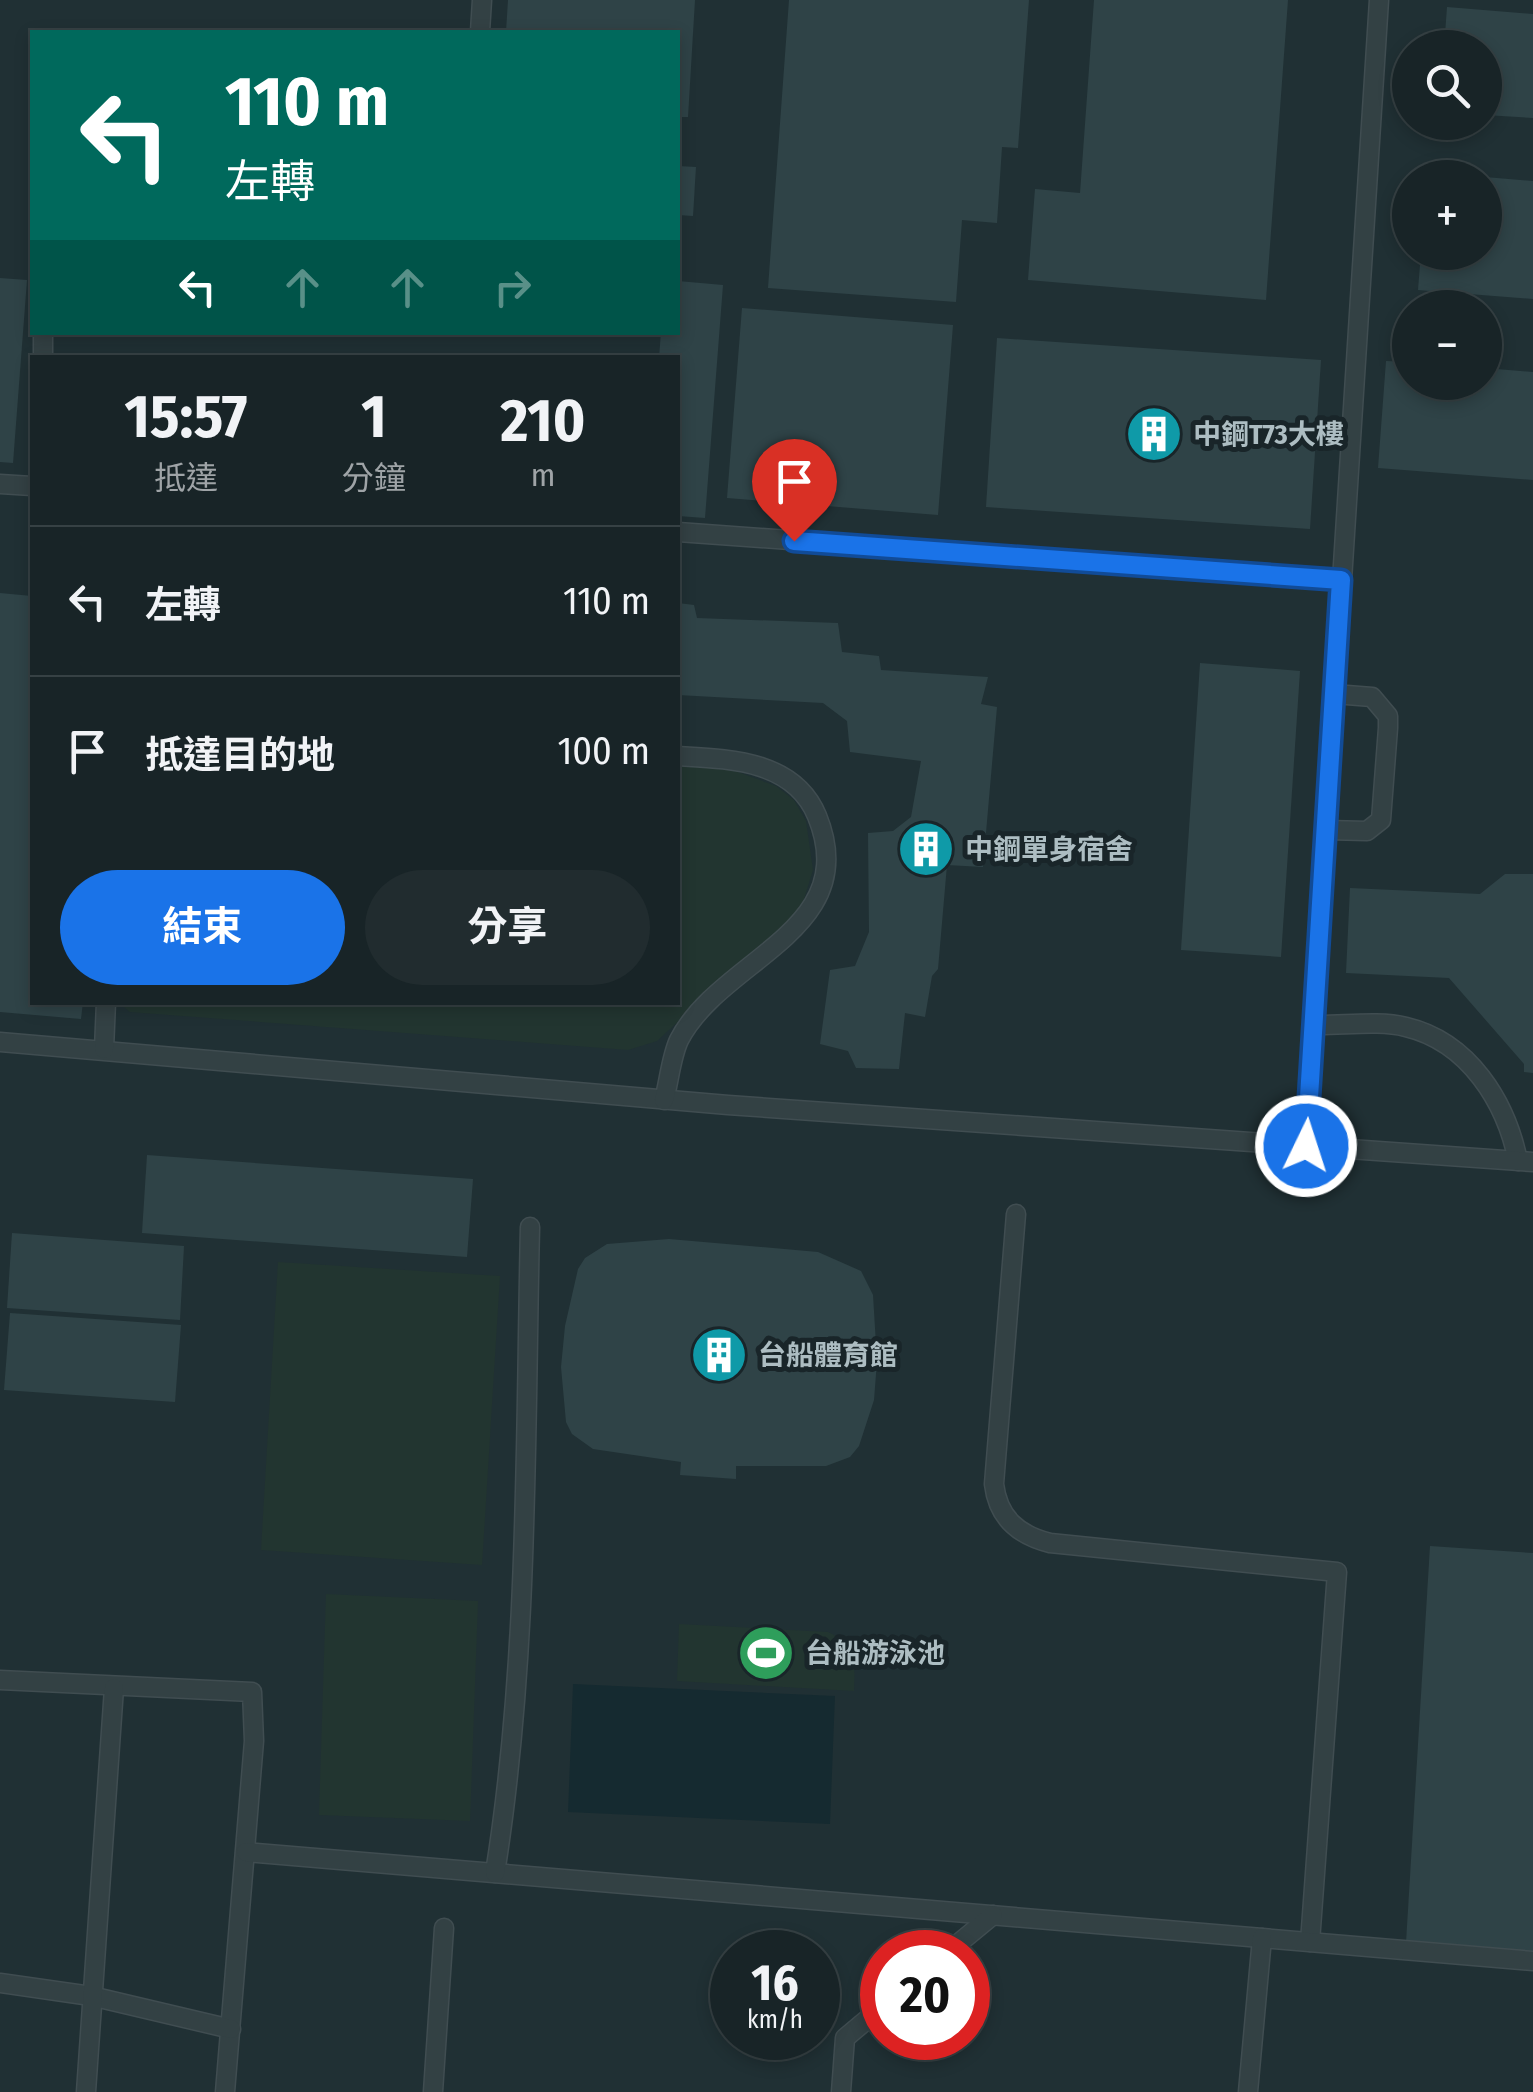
<!DOCTYPE html>
<html lang="zh-TW">
<meta charset="utf-8">
<style>
body{margin:0;font-family:"Fira Sans Condensed","Noto Sans TC",sans-serif;background:#212c2f;color:#f1f3f6;height:100vh;display:flex;flex-direction:column;font-size:38px;white-space:nowrap}
*{box-sizing:border-box;margin:0}
p{font-size:32px;color:#9fa4a7}
.icon{flex:none;width:55px;height:55px;fill:none;stroke:currentColor;stroke-width:2;stroke-linecap:round;stroke-linejoin:round}
.map{position:relative;flex:1;overflow:hidden}
.drawer{position:absolute;left:30px;top:355px;width:650px;height:650px;display:flex;flex-direction:column;background:#182427;border-radius:0px;box-shadow:0 5px 15px #0003,0 0 0 2px #364144}
.drawer>*{flex:none}
.banner{position:absolute;left:30px;top:30px;width:650px;height:305px;border-radius:0px;box-shadow:0 5px 15px #0003,0 0 0 2px #364144;background:#00695c;color:#fff;overflow:hidden}
.fabs{position:absolute;left:1392px;top:30px;display:grid;gap:20px}
.fabs a{display:grid;place-items:center;width:110px;height:110px;border-radius:50%;background:#182427;box-shadow:0 5px 15px #0003,0 0 0 2px #364144;font-size:50px}
.speed{position:absolute;left:710px;top:1930px;display:flex;gap:20px;font-size:50px;font-weight:700;text-align:center}
.speed>*{display:grid;place-content:center;width:130px;height:130px;border-radius:50%;background:#182427;box-shadow:0 5px 15px #0003,0 0 0 2px #364144;line-height:1}
.speed small{font-size:25px;font-weight:400}
.speed .limit{border:15px solid #d22;background:#fff;color:#111}
.pin{position:absolute;display:grid;place-items:center;width:85px;height:85px;color:#fff;margin:-102px -42px;border-radius:50% 50% 50% 0;rotate:-45deg;box-shadow:0 0 10px #0007}
.pin .icon{rotate:45deg}
.me{position:absolute;width:110px;margin:-55px;rotate:4deg;stroke-linejoin:round;filter:drop-shadow(0 0 8px #0008)}
.turn{display:flex;align-items:center;gap:35px;height:210px;padding:0 30px;font-size:45px}
.turn .icon{width:130px;height:130px;stroke-width:2.5}
.turn b{display:block;font-size:70px;line-height:85px}
.lanes{display:flex;align-items:center;height:95px;padding:0 30px;background:#0003;justify-content:center;gap:50px;direction:ltr}
.lanes .off{opacity:.35}
.eta{display:flex;justify-content:space-evenly;align-items:center;height:170px;text-align:center}
.eta b{font-size:60px;font-weight:700;line-height:70px}
.primary-button{display:flex;gap:20px;margin-top:auto;padding:20px 30px}
.primary-button a{flex:1;height:115px;border-radius:60px;background:#1a73e8;color:#fff;font-size:40px;font-weight:700;line-height:115px;text-align:center}
.primary-button a+a{background:#212c2f;color:#f1f3f6}
ul{padding:0;list-style:none}
li{display:flex;align-items:center;gap:30px;height:150px;padding:0 30px;border-top:2px solid #364144}
li div{flex:1}
li b{display:block;font-size:38px}
li em{font-style:normal}
.map>svg:first-child{display:block}
.green{fill:#223530}
.water{fill:#152a30}
.building{fill:#2f4347}
.lines{fill:none;stroke-linecap:round;stroke-linejoin:round}
.service-casing{stroke:#404d51;stroke-width:21}
.service{stroke:#334144;stroke-width:18}
.route-casing{stroke:#114b97;stroke-width:25}
.route{stroke:#1a73e8;stroke-width:18}
.labels{text-anchor:middle;dominant-baseline:central;stroke-width:10;stroke-linejoin:round;paint-order:stroke}
.poi-label{font-size:28px;font-weight:bold;fill:#adbdc2;stroke:#192529;text-anchor:start}
</style>
<div class="map">
<svg width="1533" height="2092" viewBox="0 0 1533 2092">
<rect width="100%" height="100%" fill="#203034"/>
<g class="green">
<path d="M 678,765 L 724,767 L 776,786 L 794,800 L 806,821 L 813,870 L 801,909 L 657,1041 L 628,1050 L 130,1012 L 119,1003 L 678,1002 Z"/>
<path d="M 278,1262 L 500,1276 L 482,1565 L 261,1550 Z"/>
<path d="M 326,1594 L 478,1601 L 470,1821 L 319,1815 Z"/>
<path d="M 679,1624 L 828,1632 C 857,1645 855,1661 854,1691 L 677,1681 Z"/>
</g>
<path class="water" d="M 573,1684 L 835,1696 L 830,1824 L 568,1812 Z"/>
<g class="building">
<path d="M 508,0 L 695,0 L 688,117 L 678,117 L 678,32 L 506,32 Z"/>
<path d="M 789,0 L 1029,0 L 1018,148 L 1002,147 L 997,223 L 962,220 L 956,302 L 768,288 Z"/>
<path d="M 1094,0 L 1288,0 L 1266,300 L 1028,280 L 1035,189 L 1080,193 Z"/>
<path d="M 1447,7 L 1533,14 L 1533,118 L 1485,115 L 1485,48 L 1444,48 Z"/>
<path d="M 678,166 L 696,167 L 693,216 L 678,215 Z"/>
<path d="M 1485,177 L 1533,181 L 1533,299 L 1418,290 L 1421,252 L 1485,252 Z"/>
<path d="M 0,278 L 27,280 L 13,463 L 0,462 Z"/>
<path d="M 678,281 L 723,285 L 705,518 L 678,516 L 678,358 L 659,358 L 661,332 L 678,332 Z"/>
<path d="M 742,308 L 953,325 L 938,515 L 727,498 Z"/>
<path d="M 997,338 L 1321,360 L 1310,529 L 986,507 Z"/>
<path d="M 1386,361 L 1410,362 L 1410,382 L 1485,382 L 1485,368 L 1533,372 L 1533,480 L 1378,468 Z"/>
<path d="M 0,593 L 32,596 L 32,1002 L 83,1002 L 81,1019 L 0,1012 Z"/>
<path d="M 678,603 L 694,605 L 697,618 L 838,623 L 842,652 L 879,656 L 881,670 L 988,677 L 981,704 L 997,707 L 983,867 L 947,865 L 938,969 L 932,976 L 925,1017 L 905,1013 L 899,1069 L 856,1068 L 848,1051 L 820,1044 L 830,970 L 855,966 L 869,932 L 868,833 L 893,831 L 911,817 L 921,761 L 850,752 L 847,721 L 823,703 L 678,695 Z"/>
<path d="M 1200,663 L 1300,671 L 1281,957 L 1181,950 Z"/>
<path d="M 1505,874 L 1533,874 L 1533,1073 L 1524,1072 L 1524,1064 L 1449,978 L 1346,973 L 1350,888 L 1480,894 Z"/>
<path d="M 147,1155 L 473,1179 L 467,1257 L 142,1233 Z"/>
<path d="M 12,1233 L 184,1246 L 180,1320 L 7,1308 Z"/>
<path d="M 669,1239 L 818,1252 L 861,1271 L 873,1295 L 877,1361 L 874,1400 L 859,1446 L 850,1457 L 826,1466 L 736,1466 L 736,1479 L 680,1475 L 681,1462 L 593,1449 L 572,1434 L 566,1422 L 561,1367 L 565,1326 L 578,1269 L 585,1258 L 607,1244 Z"/>
<path d="M 10,1313 L 181,1325 L 175,1402 L 4,1390 Z"/>
<path d="M 1430,1546 L 1533,1553 L 1533,1952 L 1406,1943 Z"/>
</g>
<g class="lines">
<g class="service-casing">
<g id="service">
<path d="M 480,32 L 482,0"/>
<path d="M 43,358 L 43,332"/>
<path d="M 0,484 L 32,486"/>
<path d="M 678,532 L 1341,580"/>
<path d="M 1326,830 L 1367,831 L 1381,820 L 1388,728 L 1388,716 L 1372,697 L 1334,694"/>
<path d="M 1313,1025 C 1342,1026 1378,1020 1406,1027 C 1469,1042 1506,1102 1518,1161"/>
<path d="M 0,1042 L 728,1105 L 1533,1162"/>
<path d="M 104,1049 L 106,1002"/>
<path d="M 664,1100 C 669,1082 671,1057 679,1040 C 721,958 864,931 817,816 C 794,760 729,759 678,756"/>
<path d="M 1306,1145 L 1379,0"/>
<path d="M 1016,1214 L 994,1484 C 998,1518 1018,1535 1050,1543 L 1337,1572 L 1310,1942"/>
<path d="M 0,1680 L 252,1692 L 254,1741 L 225,2092"/>
<path d="M 246,1852 L 1533,1961"/>
<path d="M 495,1873 C 529,1660 525,1442 530,1227"/>
<path d="M 948,1952 L 993,1915"/>
<path d="M 0,1983 L 91,1996 L 231,2029"/>
<path d="M 86,2092 L 114,1688"/>
<path d="M 433,2092 L 444,1928"/>
<path d="M 841,2092 L 845,2038 L 882,2007"/>
<path d="M 1248,2092 L 1262,1938"/>
</g>
</g>
<use href="#service" class="service"/>
</g>
<g class="lines">
<g class="route-casing">
<path id="route" d="M 794,541 L 1341,580 L 1306,1146"/>
</g>
<use href="#route" class="route"/>
</g>
<defs>
<g id="building-disc" transform="scale(2.875)"><circle r="9.5" fill="#0f9aa8" stroke="#192529"/><path d="M-4-6H4V6H1V3H-1V6H-4ZM-2.5-4.3h1.7v1.8h-1.7ZM.8-4.3h1.7v1.8H.8ZM-2.5-1h1.7V.8h-1.7ZM.8-1h1.7V.8H.8Z" fill="#fff"/></g>
<g id="stadium-disc" transform="scale(2.875)"><circle r="9.5" fill="#2e9e5b" stroke="#192529"/><path d="M0-5a6.5 5 0 1 0 0 10a6.5 5 0 1 0 0-10ZM-3.5-1.8h7v3.6h-7Z" fill="#fff"/></g>
</defs>
<g fill-rule="evenodd">
<use href="#building-disc" x="1154" y="434"/>
<use href="#building-disc" x="926" y="849"/>
<use href="#building-disc" x="719" y="1355"/>
<use href="#stadium-disc" x="766" y="1653"/>
</g>
<g class="labels">
<g class="poi-label">
<text x="1193" y="434">中鋼T73大樓</text>
<text x="965" y="849">中鋼單身宿舍</text>
<text x="758" y="1355">台船體育館</text>
<text x="805" y="1653">台船游泳池</text>
</g>
</g>
</svg>
<div class="fabs">
<a><svg class="icon" aria-label="search" viewBox="0 0 24 24"><circle cx="10" cy="10" r="6"/><path d="M15 15l6 6"/></svg></a>
<a>+</a>
<a>−</a>
</div>
<div class="speed"><div>16<small>km/h</small></div><div class="limit">20</div></div>
<div class="pin" style="left:794px;top:541px;background:#d93025"><svg class="icon" aria-label="arrive" viewBox="0 0 24 24"><path d="M6 21V4h12l-3 4 3 4H6"/></svg></div>
<svg class="me" style="left:1306px;top:1146px" viewBox="-20 -20 40 40"><circle r="17" fill="#1a73e8" stroke="#fff" stroke-width="3"/><path d="M0-11L8 9 0 5-8 9z" fill="#fff"/></svg>
<div class="banner">
<div class="turn"><svg class="icon" aria-label="left" viewBox="0 0 24 24"><path d="M17 20v-9H6M10 6l-5 5 5 5"/></svg><div><b>110 m</b>左轉</div></div>
<div class="lanes"><svg class="icon" aria-label="left" viewBox="0 0 24 24"><path d="M17 20v-9H6M10 6l-5 5 5 5"/></svg><svg class="icon off" aria-label="ahead" viewBox="0 0 24 24"><path d="M12 20V5M6 11l6-6 6 6"/></svg><svg class="icon off" aria-label="ahead" viewBox="0 0 24 24"><path d="M12 20V5M6 11l6-6 6 6"/></svg><svg class="icon off" aria-label="right" viewBox="0 0 24 24"><path d="M7 20v-9h11M14 6l5 5-5 5"/></svg></div>
</div>
<section class="drawer">
<div class="eta">
<div><b>15:57</b><p>抵達</p></div>
<div><b>1</b><p>分鐘</p></div>
<div><b>210</b><p>m</p></div>
</div>
<ul>
<li><svg class="icon" aria-label="left" viewBox="0 0 24 24"><path d="M17 20v-9H6M10 6l-5 5 5 5"/></svg><div><b>左轉</b></div><em>110 m</em></li>
<li><svg class="icon" aria-label="arrive" viewBox="0 0 24 24"><path d="M6 21V4h12l-3 4 3 4H6"/></svg><div><b>抵達目的地</b></div><em>100 m</em></li>
</ul>
<div class="primary-button"><a>結束</a><a>分享</a></div>
</section>
</div>
